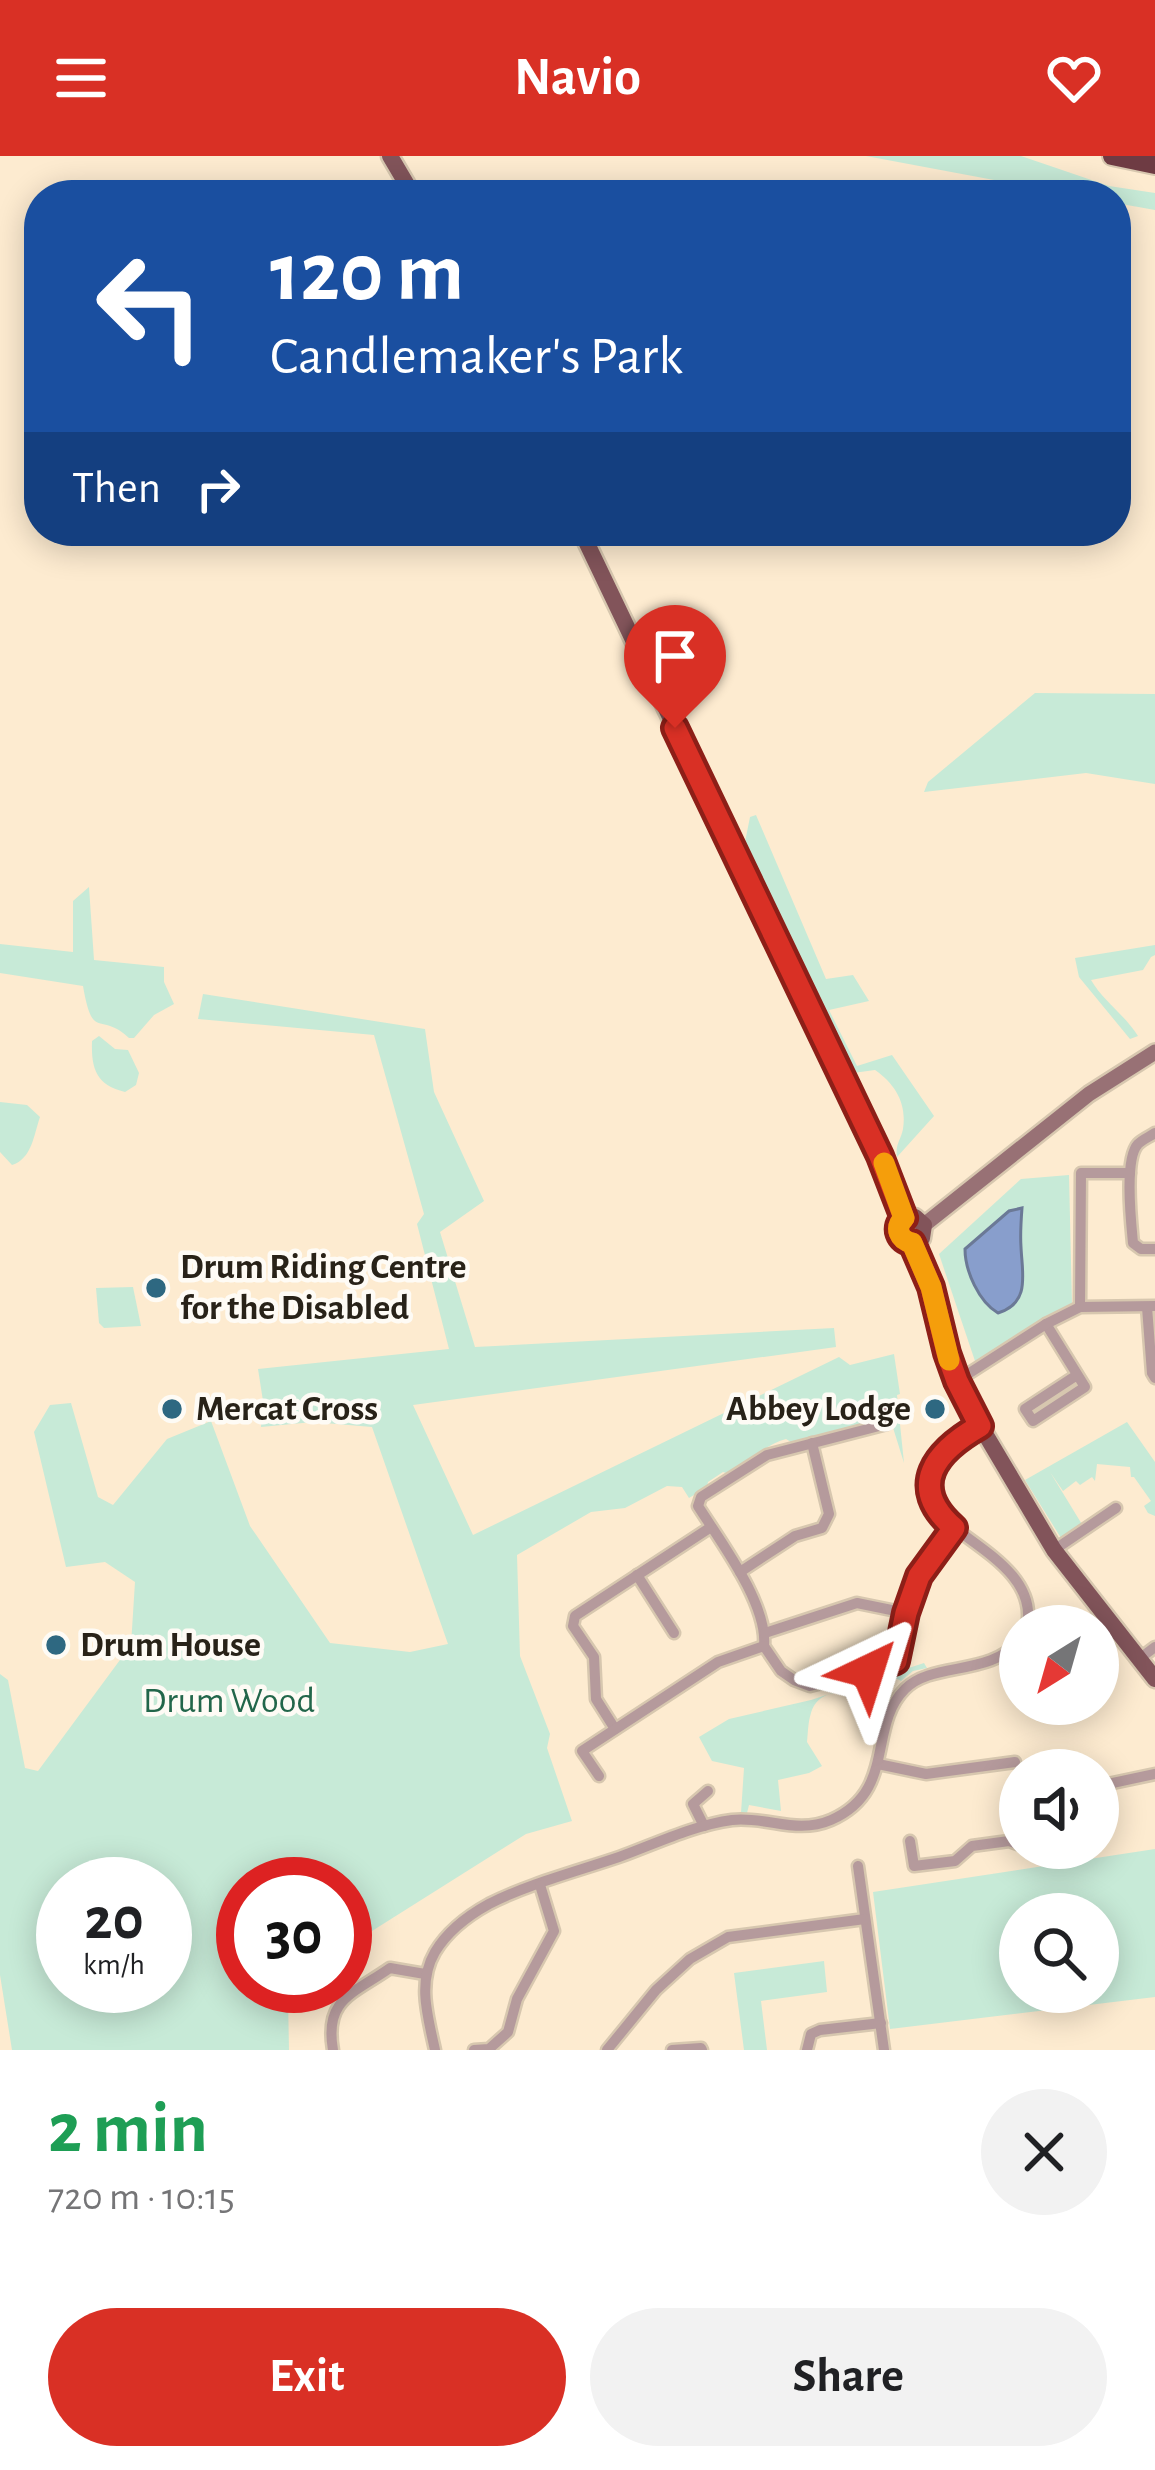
<!DOCTYPE html>
<meta charset="utf-8">
<style>
body{margin:0;font-family:"Alegreya Sans",sans-serif;background:#f2f2f2;color:#202124;height:100vh;display:flex;flex-direction:column;font-size:45px;white-space:nowrap}
*{box-sizing:border-box;margin:0}
p{font-size:39px;color:#757577}
.icon{flex:none;width:66px;height:66px;fill:none;stroke:currentColor;stroke-width:2;stroke-linecap:round;stroke-linejoin:round}
.map{position:relative;height:1894px;overflow:hidden}
.side{display:flex;flex-direction:column;background:#fff;flex:1}
.side>*{flex:none}
.hud{position:absolute;left:24px;top:24px;width:1107px;height:366px;border-radius:48px;box-shadow:0 6px 30px #0003;background:#1a4fa0;color:#fff;overflow:hidden}
.needle{width:78px;rotate:217deg}
.fabs{position:absolute;left:999px;top:1449px;display:grid;gap:24px}
.fabs a{display:grid;place-items:center;width:120px;height:120px;border-radius:50%;background:#fff;box-shadow:0 6px 30px #0003;font-size:60px}
.speed{position:absolute;left:36px;top:1701px;display:flex;gap:24px;font-size:60px;font-weight:700;text-align:center}
.speed>*{display:grid;place-content:center;width:156px;height:156px;border-radius:50%;background:#fff;box-shadow:0 6px 30px #0003;line-height:1}
.speed small{font-size:30px;font-weight:400}
.speed .limit{border:18px solid #d22;background:#fff;color:#111}
.pin{position:absolute;display:grid;place-items:center;width:102px;height:102px;color:#fff;margin:-123px -51px;border-radius:50% 50% 50% 0;rotate:-45deg;box-shadow:0 0 12px #0007}
.pin .icon{rotate:45deg}
.me{position:absolute;width:132px;margin:-66px;rotate:41deg;stroke-linejoin:round;filter:drop-shadow(0 0 9px #0008)}
.turn{display:flex;align-items:center;gap:42px;height:252px;padding:0 48px;font-size:54px}
.turn .icon{width:156px;height:156px;stroke-width:2.5}
.turn b{display:block;font-size:84px;line-height:102px}
.then{display:flex;align-items:center;height:114px;padding:0 48px;background:#0003;gap:24px;font-size:45px}
.round{display:grid;place-items:center;flex:none;width:126px;height:126px;border-radius:63px;background:#f2f2f2}
.headline{display:flex;align-items:center;justify-content:space-between;height:204px;padding:0 48px}
h1{font-size:72px;font-weight:700;line-height:90px;color:#1e9e55}
.cta{display:flex;gap:24px;margin-top:auto;padding:24px 48px}
.cta a{flex:1;height:138px;border-radius:72px;background:#d93025;color:#fff;font-size:48px;font-weight:700;line-height:138px;text-align:center}
.cta a+a{background:#f2f2f2;color:#202124}
header{display:flex;justify-content:space-between;align-items:center;height:156px;padding:0 48px;background:#d93025;color:#fff;font-size:54px;font-weight:700}
.map>svg:first-child{display:block}
.green{fill:#c7ead7;fill-rule:evenodd}
.water{fill:#889ecc;stroke:#6b7996;stroke-width:3}
.lines{fill:none;stroke-linecap:round;stroke-linejoin:round}
.street-casing{stroke:#d7c7af;stroke-width:15}
.secondary-casing{stroke:#d7c7af;stroke-width:20}
.primary-casing{stroke:#d7c7af;stroke-width:21}
.highway-casing{stroke:#d7c7af;stroke-width:22}
.street{stroke:#b59a9c;stroke-width:10}
.secondary{stroke:#987175;stroke-width:15}
.primary{stroke:#82545a;stroke-width:16}
.highway{stroke:#6e3b43;stroke-width:18}
.route-casing{stroke:#8d1f18;stroke-width:30}
.route{stroke:#d93025;stroke-width:21}
.slow{stroke:#f59e0b;stroke-width:21}
.poi-dot{fill:#2e6881;stroke:#fefbf5;stroke-width:4.5}
.labels{text-anchor:middle;dominant-baseline:central;stroke-width:9;stroke-linejoin:round;paint-order:stroke}
.poi-label{font-size:36px;font-weight:bold;fill:#282218;stroke:#fefbf5;text-anchor:start}
.park-label{font-size:36px;fill:#22664a;stroke:#fefbf5}
</style>
<header><svg class="icon" aria-label="menu" viewBox="0 0 24 24"><path d="M4 6h16M4 12h16M4 18h16"/></svg>Navio<svg class="icon" aria-label="heart" viewBox="0 0 24 24"><path d="M12 20l-8-8c-3-5 5-10 8-4 3-6 11-1 8 4z"/></svg></header>
<div class="map">
<svg width="1155" height="1894" viewBox="0 0 1155 1894">
<rect width="100%" height="100%" fill="#fdebd0"/>
<g class="green">
<path d="M 866,0 L 1021,0 L 1109,30 L 1155,37 L 1155,54 L 1116,47 L 1116,39 L 1074,39 Z"/>
<path d="M 1035,537 L 1155,538 L 1155,628 L 1086,617 L 924,636 L 928,626 Z"/>
<path d="M 756,659 L 826,823 L 853,819 L 869,845 L 829,854 L 857,910 L 892,899 L 934,960 L 897,1001 C 895,988 901,984 903,973 C 907,947 895,928 875,914 L 853,917 L 745,686 L 750,661 Z"/>
<path d="M 89,731 L 94,804 L 164,811 L 164,826 L 174,848 L 154,859 L 134,882 L 129,882 C 99,854 93,887 83,830 L 0,817 L 0,788 L 73,796 L 73,745 Z"/>
<path d="M 1155,789 L 1155,799 L 1151,801 L 1143,814 L 1091,824 C 1104,846 1124,858 1138,880 L 1130,883 L 1079,821 L 1075,802 Z"/>
<path d="M 203,838 L 425,873 L 434,936 L 484,1045 L 440,1076 L 475,1191 L 834,1172 L 836,1191 L 413,1249 L 473,1379 L 839,1201 L 850,1209 L 894,1198 L 900,1238 L 897,1239 L 904,1307 L 885,1246 L 875,1247 L 877,1257 L 869,1268 L 791,1286 L 786,1283 C 765,1289 748,1305 729,1318 L 723,1316 L 708,1326 L 707,1331 L 689,1342 L 682,1331 L 667,1330 L 625,1352 L 591,1356 L 517,1399 L 520,1500 L 550,1578 L 547,1592 L 572,1665 L 526,1678 L 345,1792 L 345,1728 L 243,1728 L 243,1830 L 284,1830 L 261,1842 L 288,1841 L 289,1894 L 12,1894 L 0,1819 L 0,1518 L 8,1524 L 25,1612 L 38,1615 L 131,1489 L 135,1426 L 105,1406 L 66,1411 L 34,1276 L 50,1249 L 71,1247 L 98,1341 L 113,1349 L 167,1283 L 211,1265 L 250,1370 L 330,1487 L 410,1496 L 448,1488 L 372,1271 L 313,1266 L 261,1271 L 263,1245 L 258,1213 L 449,1193 L 417,1068 L 424,1058 L 374,879 L 198,863 ZM 63,1728 L 165,1728 L 165,1830 L 63,1830 Z"/>
<path d="M 99,880 L 115,893 L 128,894 L 139,917 L 136,929 L 125,936 C 97,929 91,914 92,885 Z"/>
<path d="M 0,946 L 27,949 L 40,961 C 34,978 32,1003 12,1009 L 0,996 Z"/>
<path d="M 1069,1019 L 1072,1148 L 976,1208 L 939,1098 L 1021,1023 Z"/>
<path d="M 133,1131 L 141,1170 L 104,1172 L 99,1167 L 96,1132 Z"/>
<path d="M 1127,1266 L 1155,1306 L 1155,1360 L 1148,1357 L 1144,1350 L 1151,1345 L 1134,1321 L 1131,1321 L 1130,1311 L 1097,1308 L 1095,1325 L 1092,1321 L 1080,1329 L 1076,1325 L 1063,1335 L 1050,1316 L 1083,1370 L 1061,1382 L 1025,1324 Z"/>
<path d="M 924,1507 L 927,1512 L 913,1515 L 901,1525 L 894,1521 L 882,1536 L 889,1542 C 865,1536 820,1526 811,1557 C 808,1566 808,1577 807,1586 L 822,1610 L 809,1617 L 778,1624 L 781,1655 L 749,1649 L 747,1657 L 741,1657 L 744,1612 L 712,1605 L 699,1581 L 729,1563 L 811,1544 Z"/>
<path d="M 1155,1693 L 1155,1841 L 890,1873 L 873,1736 ZM 1020,1758 L 1098,1758 L 1098,1836 L 1020,1836 Z"/>
<path d="M 824,1805 L 827,1836 L 761,1845 L 767,1894 L 744,1894 L 734,1817 Z"/>
</g>
<path class="water" d="M 1022,1052 C 1021,1065 1020,1078 1021,1091 C 1022,1117 1031,1147 998,1157 C 979,1146 965,1115 965,1093 L 1009,1055 Z"/>
<g class="lines">
<g class="street-casing">
<g id="street">
<path d="M 1155,977 C 1149,981 1143,983 1138,988 C 1124,1003 1131,1066 1133,1087 L 1141,1093 L 1155,1093"/>
<path d="M 1080,1151 L 1081,1017 L 1130,1017"/>
<path d="M 1147,1151 L 1152,1217 L 1155,1222"/>
<path d="M 1046,1168 L 1085,1231 L 1033,1265 L 1025,1253 L 1077,1219"/>
<path d="M 957,1225 L 1046,1168 L 1080,1151 L 1155,1150"/>
<path d="M 883,1252 L 887,1268 L 767,1299 L 701,1341 L 698,1350 C 720,1385 768,1448 764,1490 L 781,1515 L 794,1524 L 810,1530 L 868,1515 L 896,1505 L 906,1457 L 919,1419 L 954,1372"/>
<path d="M 980,1270 C 942,1291 909,1322 946,1365 C 979,1393 1037,1420 1027,1470"/>
<path d="M 1054,1394 L 1116,1352"/>
<path d="M 740,1416 L 795,1380 L 822,1372 L 829,1358 L 812,1287"/>
<path d="M 637,1419 L 674,1477"/>
<path d="M 765,1477 L 857,1447 L 906,1457"/>
<path d="M 1139,1503 L 1155,1491"/>
<path d="M 615,1573 L 596,1543 L 594,1501 L 573,1470 L 575,1460 L 711,1371"/>
<path d="M 878,1608 L 926,1618 L 1015,1606"/>
<path d="M 599,1620 L 582,1595 L 718,1506 L 764,1490"/>
<path d="M 1098,1632 L 1103,1629 L 1155,1618"/>
<path d="M 704,1670 L 693,1648 L 708,1635"/>
<path d="M 910,1685 L 914,1710 L 955,1705 L 972,1690 L 1009,1685 L 1020,1689"/>
<path d="M 1025,1692 L 1040,1697 L 1076,1692"/>
<path d="M 858,1710 L 884,1894"/>
<path d="M 333,1894 C 324,1843 353,1838 390,1812 L 425,1818"/>
<path d="M 435,1894 C 428,1861 417,1827 435,1796 C 447,1776 469,1759 489,1748 C 528,1728 578,1715 619,1701 C 655,1688 694,1669 732,1664 C 768,1660 796,1679 831,1664 C 897,1635 867,1571 905,1533 C 933,1505 990,1521 1020,1484"/>
<path d="M 474,1894 L 489,1893 L 508,1876 L 517,1843 L 554,1775 L 540,1729"/>
<path d="M 607,1894 L 656,1834 L 690,1803 L 728,1781 L 865,1763"/>
<path d="M 672,1894 L 701,1892 L 702,1894"/>
<path d="M 807,1894 L 811,1878 L 820,1874 L 881,1867"/>
</g>
</g>
<g class="secondary-casing">
<path id="secondary" d="M 924,1069 L 1089,938 L 1155,896"/>
</g>
<g class="primary-casing">
<g id="primary">
<path d="M 390,0 L 413,39"/>
<path d="M 581,375 L 880,1000 L 904,1062"/>
<path d="M 904,1062 C 894,1072 898,1085 912,1087 L 931,1131 L 947,1197 L 968,1249 L 1054,1394 L 1155,1523"/>
<path d="M 904,1062 L 915,1061 L 924,1069 L 922,1082 L 912,1087"/>
</g>
</g>
<g class="highway-casing">
<path id="highway" d="M 1112,0 L 1155,9"/>
</g>
<use href="#street" class="street"/>
<use href="#secondary" class="secondary"/>
<use href="#primary" class="primary"/>
<use href="#highway" class="highway"/>
</g>
<g class="lines">
<g class="route-casing">
<path id="route" d="M 675,572 L 880,1000 L 904,1062 C 894,1072 899,1084 912,1087 L 931,1131 L 947,1197 L 957,1225 L 980,1270 C 936,1295 906,1330 954,1372 L 919,1420 L 906,1457 L 896,1505 L 868,1515"/>
</g>
<use href="#route" class="route"/>
<path class="slow" d="M 884,1007 L 904,1062 C 894,1072 899,1084 912,1087 L 931,1131 L 949,1204"/>
</g>
<g class="poi-dot">
<circle cx="156" cy="1132" r="12"/>
<circle cx="172" cy="1253" r="12"/>
<circle cx="935" cy="1253" r="12"/>
<circle cx="56" cy="1489" r="12"/>
</g>
<g class="labels">
<g class="poi-label">
<text x="180" y="1111">Drum Riding Centre<tspan x="180" dy="41">for the Disabled</tspan></text>
<text x="196" y="1253">Mercat Cross</text>
<text x="911" y="1253" text-anchor="end">Abbey Lodge</text>
<text x="80" y="1489">Drum House</text>
</g>
<g class="park-label">
<text x="229" y="1545">Drum Wood</text>
</g>
</g>
</svg>
<div class="fabs">
<a><svg class="needle" viewBox="-14 -14 28 28"><path d="M0-13l5 13h-10z" fill="#e53935"/><path d="M0 13l5-13h-10z" fill="#757577"/></svg></a>
<a><svg class="icon" aria-label="sound" viewBox="0 0 24 24"><path d="M4 9h4l5-4v14l-5-4H4zM17 9q2 3 0 6"/></svg></a>
<a><svg class="icon" aria-label="search" viewBox="0 0 24 24"><circle cx="10" cy="10" r="6"/><path d="M15 15l6 6"/></svg></a>
</div>
<div class="speed"><div>20<small>km/h</small></div><div class="limit">30</div></div>
<div class="pin" style="left:675px;top:572px;background:#d93025"><svg class="icon" aria-label="arrive" viewBox="0 0 24 24"><path d="M6 21V4h12l-3 4 3 4H6"/></svg></div>
<svg class="me" style="left:868px;top:1515px" viewBox="-20 -20 40 40"><path d="M0-17L14 15 0 8-14 15z" fill="#d93025" stroke="#fff" stroke-width="4"/></svg>
<div class="hud">
<div class="turn"><svg class="icon" aria-label="left" viewBox="0 0 24 24"><path d="M17 20v-9H6M10 6l-5 5 5 5"/></svg><div><b>120 m</b>Candlemaker's Park</div></div>
<div class="then">Then<svg class="icon" aria-label="right" viewBox="0 0 24 24"><path d="M7 20v-9h11M14 6l5 5-5 5"/></svg></div>
</div>
</div>
<section class="side">
<div class="headline"><div><h1>2 min</h1><p>720 m · 10:15</p></div><a class="round"><svg class="icon" aria-label="close" viewBox="0 0 24 24"><path d="M6 6l12 12M18 6L6 18"/></svg></a></div>
<div class="cta"><a>Exit</a><a>Share</a></div>
</section>
